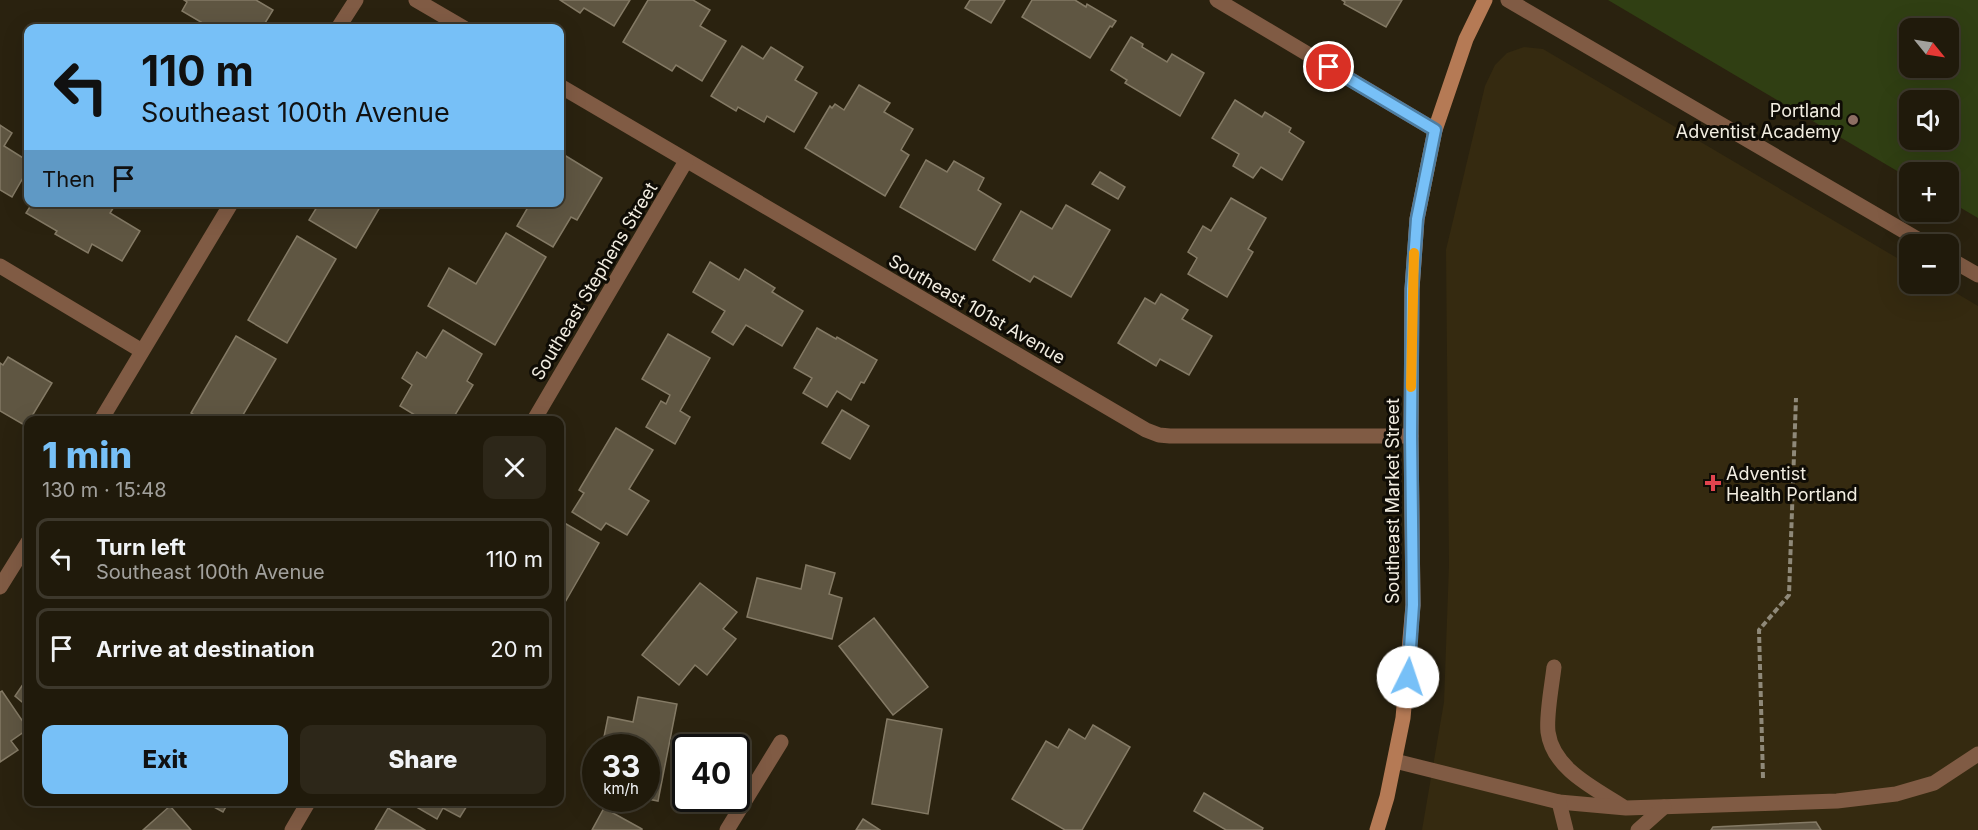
<!DOCTYPE html>
<meta charset="utf-8">
<style>
body{margin:0;font-family:Inter,sans-serif;background:#2d2719;color:#f1f3f6;height:100vh;display:flex;flex-direction:column;font-size:22px;white-space:nowrap}
*{box-sizing:border-box;margin:0}
p{font-size:20px;color:#a2a19d}
.icon{flex:none;width:33px;height:33px;fill:none;stroke:currentColor;stroke-width:2;stroke-linecap:round;stroke-linejoin:round}
.map{position:relative;flex:1;overflow:hidden}
.panel{position:absolute;left:24px;top:416px;width:540px;height:390px;display:flex;flex-direction:column;background:#201a0b;border-radius:12px;box-shadow:0 6px 24px #0002,0 0 0 2px #3d382c}
.panel>*{flex:none}
.hud{position:absolute;left:24px;top:24px;width:540px;height:183px;border-radius:12px;box-shadow:0 6px 24px #0002,0 0 0 2px #3d382c;background:#77c0f7;color:#111;overflow:hidden}
.needle{width:39px;rotate:120deg}
.buttons{position:absolute;left:1899px;top:18px;display:grid;gap:12px}
.buttons a{display:grid;place-items:center;width:60px;height:60px;border-radius:12px;background:#201a0b;box-shadow:0 6px 24px #0002,0 0 0 2px #3d382c;font-size:30px}
.speed{position:absolute;left:582px;top:734px;display:flex;gap:12px;font-size:30px;font-weight:700;text-align:center}
.speed>*{display:grid;place-content:center;width:78px;height:78px;border-radius:50%;background:#201a0b;box-shadow:0 6px 24px #0002,0 0 0 2px #3d382c;line-height:1}
.speed small{font-size:15px;font-weight:400}
.speed .limit{border:3px solid #111;border-radius:9px;background:#fff;color:#111}
.pin{position:absolute;display:grid;place-items:center;width:51px;height:51px;color:#fff;margin:-26px;border:3px solid #fff;border-radius:50%;box-shadow:0 2px 6px #0007}
.me{position:absolute;width:66px;margin:-33px;rotate:4deg;stroke-linejoin:round;filter:drop-shadow(0 0 4px #0008)}
.turn{display:flex;align-items:center;gap:21px;height:126px;padding:0 18px;font-size:27px}
.turn .icon{width:78px;height:78px;stroke-width:2.5}
.turn b{display:block;font-size:42px;line-height:51px}
.then{display:flex;align-items:center;height:57px;padding:0 18px;background:#0003;gap:12px;font-size:22px}
.round{display:grid;place-items:center;flex:none;width:63px;height:63px;border-radius:12px;background:#2d2719}
.headline{display:flex;align-items:center;justify-content:space-between;height:102px;padding:0 18px}
h1{font-size:36px;font-weight:800;line-height:45px;color:#77c0f7}
.cta{display:flex;gap:12px;margin-top:auto;padding:12px 18px}
.cta a{flex:1;height:69px;border-radius:12px;background:#77c0f7;color:#111;font-size:24px;font-weight:800;line-height:69px;text-align:center}
.cta a+a{background:#2d2719;color:#f1f3f6}
ul{padding:0;list-style:none}
li{display:flex;align-items:center;gap:18px;height:81px;margin:0 12px 9px;padding:0 6px;border:3px solid #3d382c;border-radius:12px}
li div{flex:1}
li b{display:block;font-size:22px}
li em{font-style:normal}
.map>svg:first-child{display:block}
.built{fill:#352a10}
.green{fill:#303f13;fill-rule:evenodd}
.building{fill:#5f5642;stroke:#847a65;stroke-width:1.5}
.lines{fill:none;stroke-linecap:round;stroke-linejoin:round}
.path{stroke:#8f8979;stroke-width:4;stroke-dasharray:6 3;stroke-linecap:butt}
.lane{stroke:#805b44;stroke-width:15}
.street{stroke:#805b44;stroke-width:15}
.secondary{stroke:#b57a55;stroke-width:15}
.route-casing{stroke:#4d7da1;stroke-width:15}
.route{stroke:#77c0f7;stroke-width:10}
.slow{stroke:#f59e0b;stroke-width:10}
.education-dot{fill:#8d6e63;stroke:#0f0c05;stroke-width:2}
.health-dot{fill:#e0444e;stroke:#0f0c05;stroke-width:2}
.labels{text-anchor:middle;dominant-baseline:central;stroke-width:6;stroke-linejoin:round;paint-order:stroke}
.poi-label{font-size:18px;fill:#f2ede1;stroke:#0f0c05;text-anchor:end}
.street-label{font-size:18px;fill:#f2ede1;stroke:#0f0c05}
</style>
<div class="map">
<svg width="1978" height="830" viewBox="0 0 1978 830">
<rect width="100%" height="100%" fill="#2a220f"/>
<path class="built" d="M 1524,47 L 1543,49 L 1909,265 L 1910,284 L 1941,284 L 1978,306 L 1978,830 L 1422,830 L 1444,702 L 1449,565 L 1446,250 L 1485,86 L 1495,65 L 1507,53 Z"/>
<path class="green" d="M 1608,0 L 1978,0 L 1978,218 L 1949,201 L 1948,172 L 1910,172 L 1909,178 ZM 1910,28 L 1948,28 L 1948,68 L 1910,68 ZM 1910,100 L 1948,100 L 1948,140 L 1910,140 Z"/>
<g class="building">
<path d="M 184,0 L 256,0 L 273,10 L 262,28 L 206,28 L 204,27 L 206,25 L 182,11 L 187,2 Z"/>
<path d="M 560,0 L 630,0 L 614,26 L 584,8 L 580,13 Z"/>
<path d="M 648,0 L 693,0 L 710,10 L 700,26 L 726,41 L 702,81 L 676,65 L 672,71 L 623,42 Z"/>
<path d="M 970,0 L 1005,0 L 991,23 L 965,8 Z"/>
<path d="M 1032,0 L 1075,0 L 1086,7 L 1087,4 L 1116,21 L 1112,27 L 1110,26 L 1090,58 L 1022,17 Z"/>
<path d="M 1342,0 L 1402,0 L 1386,27 L 1344,4 L 1345,2 Z"/>
<path d="M 1131,37 L 1143,44 L 1142,47 L 1167,62 L 1172,54 L 1204,73 L 1180,116 L 1125,83 L 1127,80 L 1111,70 Z"/>
<path d="M 742,46 L 763,59 L 771,47 L 803,67 L 795,80 L 817,93 L 794,132 L 767,116 L 764,122 L 738,107 L 736,111 L 711,96 Z"/>
<path d="M 859,85 L 890,103 L 884,112 L 913,129 L 901,150 L 909,155 L 885,196 L 805,148 L 830,106 L 832,108 L 835,104 L 844,110 Z"/>
<path d="M 1235,100 L 1262,117 L 1265,112 L 1291,128 L 1289,132 L 1304,142 L 1282,180 L 1261,167 L 1253,178 L 1233,166 L 1239,154 L 1212,138 Z"/>
<path d="M 0,125 L 12,133 L 4,146 L 28,161 L 28,169 L 12,197 L 0,190 Z"/>
<path d="M 561,153 L 602,178 L 577,220 L 571,217 L 553,247 L 517,226 L 531,202 L 560,202 L 560,156 Z"/>
<path d="M 926,160 L 947,172 L 954,161 L 984,178 L 978,190 L 1001,204 L 975,250 L 900,207 Z"/>
<path d="M 1100,172 L 1125,187 L 1118,199 L 1092,184 Z"/>
<path d="M 1231,198 L 1266,218 L 1248,249 L 1253,252 L 1227,297 L 1188,274 L 1197,258 L 1188,252 L 1203,226 L 1211,231 Z"/>
<path d="M 33,202 L 117,202 L 110,213 L 140,231 L 122,261 L 92,244 L 88,253 L 55,234 L 57,231 L 26,213 Z"/>
<path d="M 320,202 L 383,202 L 356,248 L 309,220 Z"/>
<path d="M 1066,205 L 1110,230 L 1071,297 L 1034,276 L 1030,282 L 993,260 L 1021,211 L 1052,229 Z"/>
<path d="M 506,233 L 546,257 L 495,345 L 428,306 L 449,268 L 476,284 Z"/>
<path d="M 297,236 L 336,259 L 287,343 L 248,320 Z"/>
<path d="M 710,262 L 739,280 L 745,269 L 775,288 L 772,292 L 803,311 L 782,346 L 746,325 L 733,345 L 712,332 L 725,311 L 693,292 Z"/>
<path d="M 1161,294 L 1188,310 L 1182,319 L 1212,336 L 1189,375 L 1160,359 L 1156,366 L 1118,343 L 1145,298 L 1155,304 Z"/>
<path d="M 817,328 L 836,339 L 837,337 L 877,360 L 864,383 L 861,382 L 851,400 L 837,391 L 827,407 L 803,393 L 812,378 L 794,368 Z"/>
<path d="M 443,330 L 482,354 L 467,381 L 473,385 L 452,420 L 423,420 L 400,406 L 412,385 L 402,378 L 417,352 L 426,358 Z"/>
<path d="M 668,334 L 710,358 L 680,411 L 690,417 L 675,444 L 646,427 L 661,401 L 666,404 L 670,395 L 642,379 Z"/>
<path d="M 236,336 L 276,359 L 240,420 L 202,420 L 191,413 Z"/>
<path d="M 8,357 L 52,383 L 26,426 L 0,411 L 0,363 L 3,365 Z"/>
<path d="M 842,410 L 869,426 L 850,459 L 822,443 Z"/>
<path d="M 616,428 L 653,450 L 629,489 L 649,501 L 627,535 L 606,523 L 601,530 L 572,512 L 584,493 L 579,490 Z"/>
<path d="M 561,521 L 599,543 L 560,611 L 560,522 Z"/>
<path d="M 806,565 L 835,573 L 829,594 L 842,598 L 832,639 L 747,617 L 757,578 L 801,589 Z"/>
<path d="M 700,583 L 737,612 L 723,629 L 736,639 L 707,675 L 695,665 L 679,685 L 642,655 Z"/>
<path d="M 874,618 L 928,687 L 893,715 L 839,646 Z"/>
<path d="M 28,677 L 28,707 L 15,696 Z"/>
<path d="M 2,691 L 28,729 L 11,741 L 18,750 L 0,762 L 0,692 Z"/>
<path d="M 638,697 L 677,704 L 658,801 L 643,798 L 646,798 L 646,747 L 602,747 L 608,717 L 633,722 Z"/>
<path d="M 887,719 L 942,729 L 928,814 L 872,804 Z"/>
<path d="M 1093,725 L 1130,747 L 1082,830 L 1065,830 L 1012,799 L 1046,741 L 1058,748 L 1069,729 L 1085,739 Z"/>
<path d="M 1204,793 L 1263,828 L 1262,830 L 1226,830 L 1194,811 Z"/>
<path d="M 203,801 L 229,801 L 223,812 Z"/>
<path d="M 406,801 L 470,801 L 460,817 L 443,808 L 437,819 Z"/>
<path d="M 170,806 L 191,830 L 143,830 Z"/>
<path d="M 388,808 L 425,830 L 375,830 Z"/>
<path d="M 604,808 L 642,829 L 642,830 L 592,830 Z"/>
<path d="M 863,819 L 880,830 L 856,830 Z"/>
<path d="M 1816,822 L 1821,830 L 1711,830 L 1713,827 Z"/>
</g>
<g class="lines">
<path class="path" d="M 1763,778 L 1759,630 L 1789,595 L 1796,398"/>
<g class="lane">
<path d="M 1554,667 C 1552,685 1546,715 1548,732 C 1553,769 1594,788 1622,806"/>
<path d="M 1395,761 L 1559,802 L 1626,808 L 1837,801 L 1896,794 L 1934,783 L 1978,754"/>
<path d="M 1559,802 L 1566,830"/>
<path d="M 1638,830 L 1664,807"/>
</g>
<g class="street">
<path d="M 416,0 L 464,28"/>
<path d="M 1217,0 L 1435,130"/>
<path d="M 1508,0 L 1926,244"/>
<path d="M 338,28 L 356,0"/>
<path d="M 560,86 L 1146,430 L 1159,435 L 1170,436 L 1411,436"/>
<path d="M 1948,258 L 1978,275"/>
<path d="M 0,266 L 142,351"/>
<path d="M 101,420 L 232,202"/>
<path d="M 534,420 L 686,161"/>
<path d="M 0,587 L 28,542"/>
<path d="M 292,830 L 309,801"/>
<path d="M 727,830 L 781,742"/>
</g>
<path class="secondary" d="M 1377,830 L 1387,797 L 1403,718 L 1413,605 L 1411,436 L 1412,289 L 1417,219 L 1435,130 L 1466,39 L 1485,0"/>
</g>
<g class="lines">
<g class="route-casing">
<path id="route" d="M 1329,67 L 1435,130 L 1417,219 L 1412,289 L 1411,436 L 1413,605 L 1408,677"/>
</g>
<use href="#route" class="route"/>
<path class="slow" d="M 1411,387 L 1414,253"/>
</g>
<circle class="education-dot" cx="1853" cy="120" r="6"/>
<path class="health-dot" d="M1710 474h6v6h6v6h-6v6h-6v-6h-6v-6h6z"/>
<g class="labels">
<g class="poi-label">
<text x="1841" y="110">Portland<tspan x="1841" dy="21">Adventist Academy</tspan></text>
<text x="1726" y="473" text-anchor="start">Adventist<tspan x="1726" dy="21">Health Portland</tspan></text>
</g>
<g class="street-label">
<text transform="translate(594 281) rotate(-59)">Southeast Stephens Street</text>
<text transform="translate(977 309) rotate(30)">Southeast 101st Avenue</text>
<text transform="translate(1392 501) rotate(-90)">Southeast Market Street</text>
</g>
</g>
</svg>
<div class="buttons">
<a><svg class="needle" viewBox="-14 -14 28 28"><path d="M0-13l5 13h-10z" fill="#e53935"/><path d="M0 13l5-13h-10z" fill="#a2a19d"/></svg></a>
<a><svg class="icon" aria-label="sound" viewBox="0 0 24 24"><path d="M4 9h4l5-4v14l-5-4H4zM17 9q2 3 0 6"/></svg></a>
<a>+</a>
<a>−</a>
</div>
<div class="speed"><div>33<small>km/h</small></div><div class="limit">40</div></div>
<div class="pin" style="left:1329px;top:67px;background:#d93025"><svg class="icon" aria-label="arrive" viewBox="0 0 24 24"><path d="M6 21V4h12l-3 4 3 4H6"/></svg></div>
<svg class="me" style="left:1408px;top:677px" viewBox="-20 -20 40 40"><circle r="19" fill="#fff"/><path d="M0-13L10 11 0 6-10 11z" fill="#77c0f7"/></svg>
<div class="hud">
<div class="turn"><svg class="icon" aria-label="left" viewBox="0 0 24 24"><path d="M17 20v-9H6M10 6l-5 5 5 5"/></svg><div><b>110 m</b>Southeast 100th Avenue</div></div>
<div class="then">Then<svg class="icon" aria-label="arrive" viewBox="0 0 24 24"><path d="M6 21V4h12l-3 4 3 4H6"/></svg></div>
</div>
<section class="panel">
<div class="headline"><div><h1>1 min</h1><p>130 m · 15:48</p></div><a class="round"><svg class="icon" aria-label="close" viewBox="0 0 24 24"><path d="M6 6l12 12M18 6L6 18"/></svg></a></div>
<ul>
<li><svg class="icon" aria-label="left" viewBox="0 0 24 24"><path d="M17 20v-9H6M10 6l-5 5 5 5"/></svg><div><b>Turn left</b><p>Southeast 100th Avenue</p></div><em>110 m</em></li>
<li><svg class="icon" aria-label="arrive" viewBox="0 0 24 24"><path d="M6 21V4h12l-3 4 3 4H6"/></svg><div><b>Arrive at destination</b></div><em>20 m</em></li>
</ul>
<div class="cta"><a>Exit</a><a>Share</a></div>
</section>
</div>
